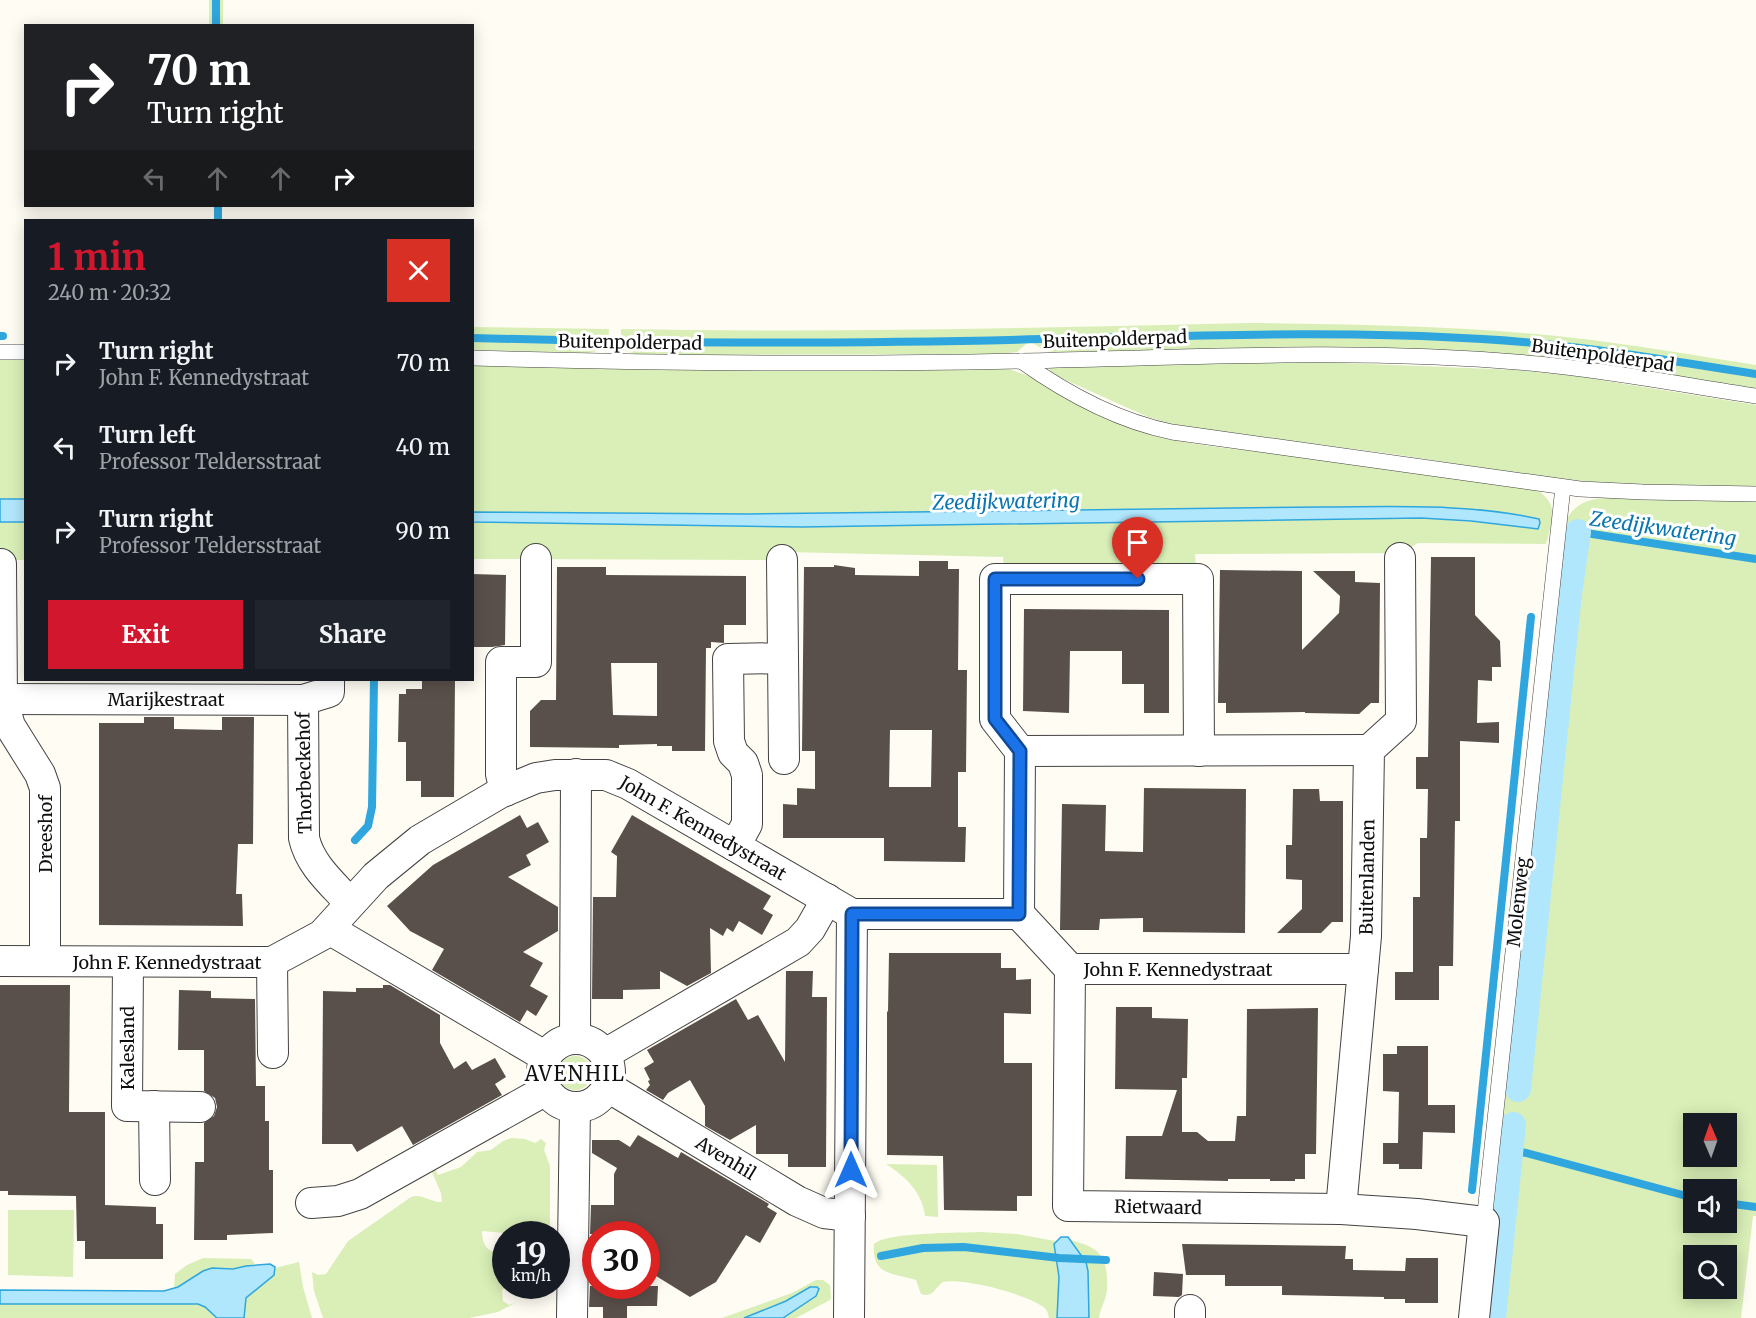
<!DOCTYPE html>
<meta charset="utf-8">
<style>
body{margin:0;font-family:Merriweather,serif;background:#20242c;color:#f1f3f6;height:100vh;display:flex;flex-direction:column;font-size:22px;white-space:nowrap}
*{box-sizing:border-box;margin:0}
p{font-size:20px;color:#9ea1a6}
.icon{flex:none;width:33px;height:33px;fill:none;stroke:currentColor;stroke-width:2;stroke-linecap:round;stroke-linejoin:round}
.map{position:relative;flex:1;overflow:hidden}
.drawer{position:absolute;left:24px;top:219px;width:450px;height:462px;display:flex;flex-direction:column;background:#171b24;border-radius:0px;box-shadow:0 3px 15px #0003}
.drawer>*{flex:none}
.guide{position:absolute;left:24px;top:24px;width:450px;height:183px;border-radius:0px;box-shadow:0 3px 15px #0003;background:#202124;color:#fff;overflow:hidden}
.needle{width:39px;rotate:358deg}
.tools{position:absolute;left:1683px;top:1113px;display:grid;gap:12px}
.tools a{display:grid;place-items:center;width:54px;height:54px;border-radius:0px;background:#171b24;box-shadow:0 3px 15px #0003;font-size:30px}
.speed{position:absolute;left:492px;top:1221px;display:flex;gap:12px;font-size:30px;font-weight:700;text-align:center}
.speed>*{display:grid;place-content:center;width:78px;height:78px;border-radius:50%;background:#171b24;box-shadow:0 3px 15px #0003;line-height:1}
.speed small{font-size:15px;font-weight:400}
.speed .limit{border:9px solid #d22;background:#fff;color:#111}
.pin{position:absolute;display:grid;place-items:center;width:51px;height:51px;color:#fff;margin:-62px -26px;border-radius:50% 50% 50% 0;rotate:-45deg;box-shadow:0 0 6px #0007}
.pin .icon{rotate:45deg}
.me{position:absolute;width:66px;margin:-33px;rotate:0deg;stroke-linejoin:round;filter:drop-shadow(0 0 4px #0008)}
.turn{display:flex;align-items:center;gap:21px;height:126px;padding:0 24px;font-size:27px}
.turn .icon{width:78px;height:78px;stroke-width:2.5}
.turn b{display:block;font-size:42px;line-height:51px}
.lanes{display:flex;align-items:center;height:57px;padding:0 24px;background:#0003;justify-content:center;gap:30px;direction:ltr}
.lanes .off{opacity:.35}
.round{display:grid;place-items:center;flex:none;width:63px;height:63px;border-radius:0px;background:#20242c}
.headline{display:flex;align-items:center;justify-content:space-between;height:102px;padding:0 24px}
h1{font-size:36px;font-weight:700;line-height:45px;color:#d2162e}
.primary-button{display:flex;gap:12px;margin-top:auto;padding:12px 24px}
.primary-button a{flex:1;height:69px;border-radius:0px;background:#d2162e;color:#fff;font-size:24px;font-weight:700;line-height:69px;text-align:center}
.primary-button a+a{background:#20242c;color:#f1f3f6}
ul{padding:0;list-style:none}
li{display:flex;align-items:center;gap:18px;height:84px;padding:0 24px}
li div{flex:1}
li b{display:block;font-size:22px}
li em{font-style:normal}
.map>svg:first-child{display:block}
.green{fill:#d9efb7;fill-rule:evenodd}
.water{fill:#b1e7fd;stroke:#2fa6dd;stroke-width:1.5}
.lines{fill:none;stroke-linecap:round;stroke-linejoin:round}
.stream{stroke:#2fa6dd;stroke-width:8}
.canal{stroke:#b1e7fd;stroke-width:26}
.building{fill:#5a504b;fill-rule:evenodd}
.lane-casing{stroke:#434343;stroke-width:16}
.street-casing{stroke:#434343;stroke-width:32}
.lane{stroke:#fff;stroke-width:15}
.street{stroke:#fff;stroke-width:30}
.route-casing{stroke:#114b97;stroke-width:15}
.route{stroke:#1a73e8;stroke-width:10}
.labels{text-anchor:middle;dominant-baseline:central;stroke-width:6;stroke-linejoin:round;paint-order:stroke}
.street-label{font-size:18px;fill:#101010;stroke:#fff}
.water-label{font-size:20px;font-style:italic;fill:#0976b2;stroke:#fff}
.neighbourhood-label{font-size:20px;letter-spacing:1.5px;fill:#101010;stroke:#fff}
</style>
<div class="map">
<svg width="1756" height="1318" viewBox="0 0 1756 1318">
<rect width="100%" height="100%" fill="#fffcf3"/>
<g class="green">
<rect x="209" y="0" width="14" height="25"/>
<path d="M 1247,323 C 1354,324 1460,326 1566,337 C 1630,344 1693,355 1756,365 L 1756,389 L 1346,348 L 1055,352 L 1046,351 L 1031,342 L 1026,344 L 1017,352 L 1001,354 L 638,355 L 624,350 L 621,344 L 621,329 C 830,333 1038,328 1247,323 Z"/>
<path d="M 473,327 L 609,329 L 608,343 L 604,349 L 589,353 L 473,350 Z"/>
<path d="M 25,357 L 25,499 L 0,499 L 0,358 Z"/>
<path d="M 1318,362 L 1517,370 L 1575,376 L 1756,405 L 1756,487 L 1618,484 L 1555,479 L 1392,454 L 1208,430 L 1171,424 L 1148,417 L 1052,374 L 1049,368 L 1052,365 Z"/>
<path d="M 473,363 L 1006,368 L 1032,377 L 1137,431 C 1191,447 1249,450 1304,457 C 1382,467 1459,479 1537,490 C 1560,505 1552,521 1546,544 L 1418,543 L 1401,553 L 1195,554 L 1196,567 L 1004,568 L 1003,557 L 786,552 L 780,560 L 473,559 L 473,522 L 801,527 L 1335,518 L 1421,518 L 1500,524 L 1540,521 L 1538,519 C 1488,507 1433,508 1381,507 L 749,514 L 473,512 Z"/>
<path d="M 1614,497 L 1756,501 L 1756,1216 L 1753,1216 L 1741,1318 L 1482,1318 L 1566,520 C 1576,501 1594,498 1614,497 ZM 1694,1124 L 1726,1124 L 1726,1156 L 1694,1156 ZM 1694,1190 L 1726,1190 L 1726,1222 L 1694,1222 ZM 1694,1256 L 1726,1256 L 1726,1288 L 1694,1288 Z"/>
<rect x="0" y="522" width="25" height="38"/>
<circle cx="575" cy="1073" r="17"/>
<path d="M 511,1138 L 525,1139 L 535,1143 L 541,1139 L 546,1143 L 544,1150 L 550,1166 L 550,1234 L 515,1234 L 482,1231 C 482,1248 490,1253 505,1255 L 506,1286 L 509,1286 L 502,1290 L 503,1301 L 509,1305 L 517,1302 L 498,1312 L 469,1318 L 323,1318 L 314,1291 L 312,1272 L 318,1275 L 326,1274 L 348,1241 L 411,1197 C 422,1193 431,1203 442,1202 L 441,1193 L 429,1165 L 432,1163 L 438,1175 L 461,1167 L 477,1152 L 491,1150 L 503,1141 Z"/>
<path d="M 886,1164 L 937,1165 L 938,1217 L 925,1216 C 922,1192 906,1177 886,1164 Z"/>
<path d="M 8,1210 L 74,1210 L 73,1277 L 8,1275 Z"/>
<path d="M 980,1232 L 1017,1234 L 1055,1241 L 1055,1257 L 1059,1277 L 1057,1318 L 1049,1318 C 1048,1313 1047,1309 1042,1306 C 1025,1294 964,1278 943,1282 C 934,1288 934,1298 921,1294 L 916,1280 C 894,1273 871,1276 874,1244 C 887,1232 959,1233 980,1232 Z"/>
<path d="M 1070,1240 C 1092,1246 1105,1250 1107,1276 C 1107,1282 1108,1289 1106,1295 C 1104,1304 1100,1309 1099,1318 L 1089,1318 L 1088,1271 L 1086,1262 Z"/>
<path d="M 203,1258 L 251,1259 L 255,1264 L 238,1269 L 212,1268 L 203,1271 L 174,1289 L 175,1274 L 187,1265 Z"/>
<path d="M 299,1262 L 303,1287 L 312,1318 L 244,1318 L 246,1298 L 274,1275 L 275,1268 Z"/>
<path d="M 816,1280 L 823,1280 L 830,1285 L 831,1297 L 830,1300 L 796,1318 L 783,1318 L 816,1296 L 810,1287 L 786,1301 L 744,1318 L 722,1318 L 792,1293 Z"/>
<path d="M 0,1304 L 198,1304 L 205,1307 L 217,1318 L 0,1318 Z"/>
</g>
<g class="water">
<rect x="0" y="499" width="25" height="23"/>
<path d="M 1320,507 C 1392,507 1468,503 1539,519 L 1540,523 L 1538,529 L 1471,521 L 1421,518 L 801,527 L 472,522 L 473,512 L 749,514 Z"/>
<path d="M 1061,1237 L 1068,1237 L 1086,1262 L 1088,1271 L 1089,1318 L 1057,1318 L 1059,1277 L 1054,1244 Z"/>
<path d="M 270,1264 L 275,1267 L 274,1275 L 246,1298 L 244,1318 L 217,1318 L 205,1307 L 198,1304 L 0,1304 L 0,1290 L 164,1291 L 178,1287 L 203,1271 L 212,1268 L 233,1269 L 246,1266 Z"/>
<path d="M 810,1287 L 817,1287 L 819,1289 L 816,1296 L 783,1318 L 744,1318 L 786,1301 Z"/>
</g>
<g class="lines">
<g class="stream">
<path d="M 216,0 L 216,26"/>
<path d="M 218,206 L 218,220"/>
<path d="M 0,336 L 3,336"/>
<path d="M 472,338 L 601,341"/>
<path d="M 636,342 C 771,343 907,343 1042,339 C 1189,336 1335,330 1482,339 C 1574,344 1665,360 1756,374"/>
<path d="M 1566,530 L 1756,559"/>
<path d="M 355,840 L 368,826 L 372,807 L 374,680"/>
<path d="M 1511,1149 L 1694,1198"/>
<path d="M 1472,1190 L 1531,617"/>
<path d="M 1726,1203 L 1756,1207"/>
<path d="M 881,1256 L 923,1248 L 964,1247 L 1059,1258 L 1106,1260"/>
</g>
<g class="canal">
<path d="M 1518,1089 L 1569,594 L 1578,532"/>
<path d="M 1493,1318 L 1513,1125"/>
</g>
</g>
<g class="building">
<path d="M 1431,557 L 1475,557 L 1475,615 L 1500,641 L 1501,667 L 1492,667 L 1492,681 L 1478,680 L 1477,723 L 1499,722 L 1499,743 L 1460,741 L 1460,821 L 1455,821 L 1453,966 L 1439,966 L 1439,1000 L 1395,1000 L 1395,972 L 1413,972 L 1413,897 L 1420,897 L 1420,838 L 1427,838 L 1428,789 L 1416,789 L 1416,757 L 1428,757 Z"/>
<path d="M 919,561 L 948,561 L 948,569 L 959,569 L 958,670 L 967,670 L 966,772 L 958,772 L 958,827 L 966,827 L 965,862 L 884,861 L 884,838 L 783,838 L 783,804 L 797,805 L 797,788 L 815,789 L 815,751 L 802,751 L 804,567 L 834,567 L 834,565 L 855,568 L 855,575 L 919,576 ZM 890,730 L 932,730 L 931,787 L 889,787 Z"/>
<path d="M 557,567 L 606,567 L 606,575 L 746,576 L 746,625 L 724,625 L 724,643 L 711,642 L 711,648 L 706,648 L 705,751 L 672,751 L 672,746 L 657,746 L 657,744 L 619,745 L 619,748 L 530,747 L 530,711 L 541,700 L 556,700 ZM 611,663 L 657,663 L 657,716 L 613,715 Z"/>
<path d="M 1220,570 L 1302,571 L 1302,650 L 1339,613 L 1340,596 L 1313,571 L 1355,571 L 1355,582 L 1380,583 L 1379,703 L 1371,703 L 1359,714 L 1305,713 L 1305,712 L 1226,713 L 1226,703 L 1218,703 Z"/>
<path d="M 472,574 L 506,575 L 505,645 L 492,647 L 472,647 Z"/>
<path d="M 1024,609 L 1169,610 L 1169,713 L 1144,713 L 1144,684 L 1122,684 L 1122,651 L 1070,651 L 1069,713 L 1023,711 Z"/>
<path d="M 422,680 L 455,680 L 454,797 L 421,797 L 421,781 L 406,781 L 406,742 L 398,742 L 399,694 L 406,694 L 406,689 L 422,689 Z"/>
<path d="M 144,717 L 174,717 L 174,729 L 222,730 L 222,717 L 254,717 L 253,844 L 238,844 L 236,894 L 242,894 L 243,926 L 99,925 L 99,723 L 144,723 Z"/>
<path d="M 1144,788 L 1246,789 L 1245,933 L 1143,932 L 1143,918 L 1100,919 L 1099,930 L 1060,930 L 1062,804 L 1106,805 L 1105,851 L 1143,852 Z"/>
<path d="M 1293,789 L 1319,789 L 1320,801 L 1343,801 L 1343,922 L 1332,922 L 1321,933 L 1277,933 L 1302,909 L 1302,880 L 1286,879 L 1286,845 L 1292,845 Z"/>
<path d="M 520,815 L 527,828 L 538,822 L 549,842 L 526,855 L 531,865 L 508,877 L 558,907 L 558,931 L 523,952 L 543,963 L 530,986 L 548,996 L 536,1016 L 527,1010 L 520,1022 L 432,970 L 444,949 L 410,931 L 387,906 L 433,865 Z"/>
<path d="M 632,815 L 771,896 L 763,909 L 773,915 L 762,935 L 739,921 L 733,932 L 727,928 L 723,936 L 710,928 L 711,973 L 687,986 L 660,971 L 660,989 L 623,990 L 623,999 L 592,999 L 593,897 L 616,897 L 617,856 L 611,852 Z"/>
<path d="M 889,953 L 1001,953 L 1001,968 L 1016,968 L 1016,980 L 1031,979 L 1031,1014 L 1004,1013 L 1004,1063 L 1032,1063 L 1032,1196 L 1017,1196 L 1017,1211 L 944,1210 L 943,1156 L 887,1155 L 887,1011 L 888,1012 Z"/>
<path d="M 786,971 L 813,971 L 812,997 L 827,997 L 826,1167 L 788,1167 L 788,1154 L 756,1154 L 756,1125 L 730,1140 L 705,1126 L 705,1106 L 690,1080 L 668,1093 L 663,1100 L 646,1090 L 650,1085 L 648,1081 L 650,1080 L 644,1068 L 654,1062 L 647,1050 L 736,999 L 748,1020 L 758,1015 L 785,1062 Z"/>
<path d="M 0,985 L 70,985 L 69,1112 L 105,1112 L 105,1205 L 156,1207 L 156,1224 L 163,1224 L 163,1259 L 85,1259 L 85,1241 L 77,1241 L 76,1196 L 8,1195 L 8,1191 L 0,1191 Z"/>
<path d="M 383,985 L 390,985 L 440,1015 L 440,1043 L 454,1069 L 466,1061 L 472,1070 L 495,1058 L 506,1077 L 495,1084 L 502,1095 L 413,1145 L 402,1126 L 357,1152 L 352,1144 L 322,1144 L 323,991 L 356,992 L 356,988 L 383,988 Z"/>
<path d="M 179,990 L 211,991 L 211,998 L 255,999 L 256,1086 L 265,1086 L 265,1121 L 269,1121 L 269,1170 L 273,1170 L 273,1233 L 227,1235 L 227,1240 L 194,1240 L 195,1162 L 204,1162 L 204,1123 L 214,1116 L 217,1107 L 215,1098 L 204,1091 L 204,1050 L 178,1050 Z"/>
<path d="M 1116,1007 L 1152,1007 L 1152,1018 L 1188,1019 L 1187,1078 L 1182,1078 L 1182,1132 L 1197,1132 L 1208,1141 L 1235,1141 L 1237,1116 L 1246,1116 L 1247,1009 L 1318,1008 L 1316,1154 L 1305,1154 L 1305,1179 L 1295,1179 L 1295,1181 L 1270,1181 L 1270,1179 L 1228,1179 L 1228,1181 L 1125,1179 L 1126,1136 L 1162,1136 L 1177,1090 L 1115,1089 Z"/>
<path d="M 1397,1046 L 1428,1046 L 1428,1105 L 1455,1105 L 1455,1133 L 1423,1132 L 1422,1169 L 1399,1169 L 1399,1164 L 1383,1164 L 1383,1143 L 1398,1143 L 1399,1092 L 1383,1091 L 1383,1054 L 1397,1054 Z"/>
<path d="M 638,1135 L 678,1158 L 681,1152 L 769,1204 L 767,1207 L 777,1213 L 760,1243 L 746,1235 L 716,1282 L 690,1297 L 648,1271 L 649,1234 L 590,1234 L 591,1205 L 614,1205 L 614,1174 L 617,1168 L 592,1153 L 592,1140 L 619,1140 L 630,1147 Z"/>
<path d="M 1182,1244 L 1346,1246 L 1345,1259 L 1353,1259 L 1353,1270 L 1405,1271 L 1406,1258 L 1438,1258 L 1438,1303 L 1405,1303 L 1405,1299 L 1384,1299 L 1384,1297 L 1282,1295 L 1282,1286 L 1225,1286 L 1225,1275 L 1186,1275 Z"/>
<path d="M 1154,1272 L 1183,1274 L 1182,1295 L 1179,1297 L 1153,1296 Z"/>
<path d="M 590,1286 L 658,1286 L 657,1306 L 627,1306 L 627,1318 L 603,1318 L 603,1307 L 589,1307 Z"/>
</g>
<g class="lines">
<g class="lane-casing">
<g id="lane">
<path d="M 0,352 L 26,352"/>
<path d="M 472,358 C 655,363 839,365 1022,361 C 1194,357 1367,348 1539,364 C 1611,371 1684,385 1756,396"/>
<path d="M 1021,361 C 1066,393 1118,421 1172,432 L 1580,489 L 1643,492 L 1756,494"/>
<path d="M 1484,1222 L 1563,487"/>
</g>
</g>
<g class="street-casing">
<g id="street">
<path d="M 1,564 L 2,699 L 10,726 L 40,774 L 45,788 L 45,961"/>
<path d="M 783,658 L 784,759"/>
<path d="M 2,699 L 303,700 L 329,692 L 329,680"/>
<path d="M 303,700 L 304,838 C 310,865 332,883 350,903"/>
<path d="M 1020,751 L 1369,750"/>
<path d="M 505,791 L 501,774 L 501,662 L 536,662 L 536,559"/>
<path d="M 735,846 L 747,824 L 747,775 L 743,763 L 733,753 L 729,741 L 728,659 L 783,658 L 782,560"/>
<path d="M 1019,914 L 1020,751 L 995,719 L 995,579 L 1198,579 L 1199,751"/>
<path d="M 329,929 L 546,1057"/>
<path d="M 0,961 L 272,962 L 322,935 L 376,876 L 420,840 L 500,793 L 536,778 L 555,775 L 606,775 L 628,784 L 852,914 L 1019,914 L 1070,969 L 1363,969"/>
<path d="M 128,962 L 127,1106 L 200,1107"/>
<path d="M 272,962 L 273,1053"/>
<path d="M 1070,969 L 1068,1206 L 1341,1209 L 1417,1214 L 1484,1222 L 1474,1318"/>
<circle cx="576" cy="1073" r="34"/>
<path d="M 575,1039 L 576,774"/>
<path d="M 605,1054 L 798,942 L 810,929 L 827,899"/>
<path d="M 608,1087 L 797,1201 L 824,1213 L 850,1216"/>
<path d="M 154,1106 L 155,1180"/>
<path d="M 311,1203 L 338,1201 L 360,1194 L 546,1090"/>
<path d="M 1341,1209 L 1366,936 L 1369,750 L 1401,721 L 1400,558"/>
<path d="M 572,1318 L 575,1107"/>
<path d="M 849,1318 L 852,914"/>
<path d="M 1190,1318 L 1190,1310"/>
</g>
</g>
<use href="#lane" class="lane"/>
<use href="#street" class="street"/>
</g>
<g class="lines">
<g class="route-casing">
<path id="route" d="M 851,1170 L 852,914 L 1019,914 L 1020,751 L 995,719 L 995,579 L 1138,579"/>
</g>
<use href="#route" class="route"/>
</g>
<g class="labels">
<g class="street-label">
<text transform="translate(1115 339) rotate(-2)">Buitenpolderpad</text>
<text transform="translate(630 342) rotate(1)">Buitenpolderpad</text>
<text transform="translate(1603 355) rotate(8)">Buitenpolderpad</text>
<text x="166" y="699">Marijkestraat</text>
<text transform="translate(304 773) rotate(-91)">Thorbeckehof</text>
<text transform="translate(703 828) rotate(30)">John F. Kennedystraat</text>
<text transform="translate(45 834) rotate(-90)">Dreeshof</text>
<text transform="translate(1367 877) rotate(-89)">Buitenlanden</text>
<text transform="translate(1518 902) rotate(-84)">Molenweg</text>
<text x="167" y="962">John F. Kennedystraat</text>
<text x="1178" y="969">John F. Kennedystraat</text>
<text transform="translate(127 1048) rotate(-90)">Kalesland</text>
<text transform="translate(726 1158) rotate(31)">Avenhil</text>
<text transform="translate(1158 1207) rotate(1)">Rietwaard</text>
</g>
<g class="water-label">
<text transform="translate(1006 501) rotate(-1)">Zeedijkwatering</text>
<text transform="translate(1663 528) rotate(8)">Zeedijkwatering</text>
</g>
<g class="neighbourhood-label">
<text x="575" y="1073">AVENHIL</text>
</g>
</g>
</svg>
<div class="tools">
<a><svg class="needle" viewBox="-14 -14 28 28"><path d="M0-13l5 13h-10z" fill="#e53935"/><path d="M0 13l5-13h-10z" fill="#9ea1a6"/></svg></a>
<a><svg class="icon" aria-label="sound" viewBox="0 0 24 24"><path d="M4 9h4l5-4v14l-5-4H4zM17 9q2 3 0 6"/></svg></a>
<a><svg class="icon" aria-label="search" viewBox="0 0 24 24"><circle cx="10" cy="10" r="6"/><path d="M15 15l6 6"/></svg></a>
</div>
<div class="speed"><div>19<small>km/h</small></div><div class="limit">30</div></div>
<div class="pin" style="left:1138px;top:579px;background:#d93025"><svg class="icon" aria-label="arrive" viewBox="0 0 24 24"><path d="M6 21V4h12l-3 4 3 4H6"/></svg></div>
<svg class="me" style="left:851px;top:1170px" viewBox="-20 -20 40 40"><path d="M0-17L14 15 0 8-14 15z" fill="#1a73e8" stroke="#fff" stroke-width="4"/></svg>
<div class="guide">
<div class="turn"><svg class="icon" aria-label="right" viewBox="0 0 24 24"><path d="M7 20v-9h11M14 6l5 5-5 5"/></svg><div><b>70 m</b>Turn right</div></div>
<div class="lanes"><svg class="icon off" aria-label="left" viewBox="0 0 24 24"><path d="M17 20v-9H6M10 6l-5 5 5 5"/></svg><svg class="icon off" aria-label="ahead" viewBox="0 0 24 24"><path d="M12 20V5M6 11l6-6 6 6"/></svg><svg class="icon off" aria-label="ahead" viewBox="0 0 24 24"><path d="M12 20V5M6 11l6-6 6 6"/></svg><svg class="icon" aria-label="right" viewBox="0 0 24 24"><path d="M7 20v-9h11M14 6l5 5-5 5"/></svg></div>
</div>
<section class="drawer">
<div class="headline"><div><h1>1 min</h1><p>240 m · 20:32</p></div><a class="round" style="background:#d93025;color:#fff"><svg class="icon" aria-label="close" viewBox="0 0 24 24"><path d="M6 6l12 12M18 6L6 18"/></svg></a></div>
<ul>
<li><svg class="icon" aria-label="right" viewBox="0 0 24 24"><path d="M7 20v-9h11M14 6l5 5-5 5"/></svg><div><b>Turn right</b><p>John F. Kennedystraat</p></div><em>70 m</em></li>
<li><svg class="icon" aria-label="left" viewBox="0 0 24 24"><path d="M17 20v-9H6M10 6l-5 5 5 5"/></svg><div><b>Turn left</b><p>Professor Teldersstraat</p></div><em>40 m</em></li>
<li><svg class="icon" aria-label="right" viewBox="0 0 24 24"><path d="M7 20v-9h11M14 6l5 5-5 5"/></svg><div><b>Turn right</b><p>Professor Teldersstraat</p></div><em>90 m</em></li>
</ul>
<div class="primary-button"><a>Exit</a><a>Share</a></div>
</section>
</div>
